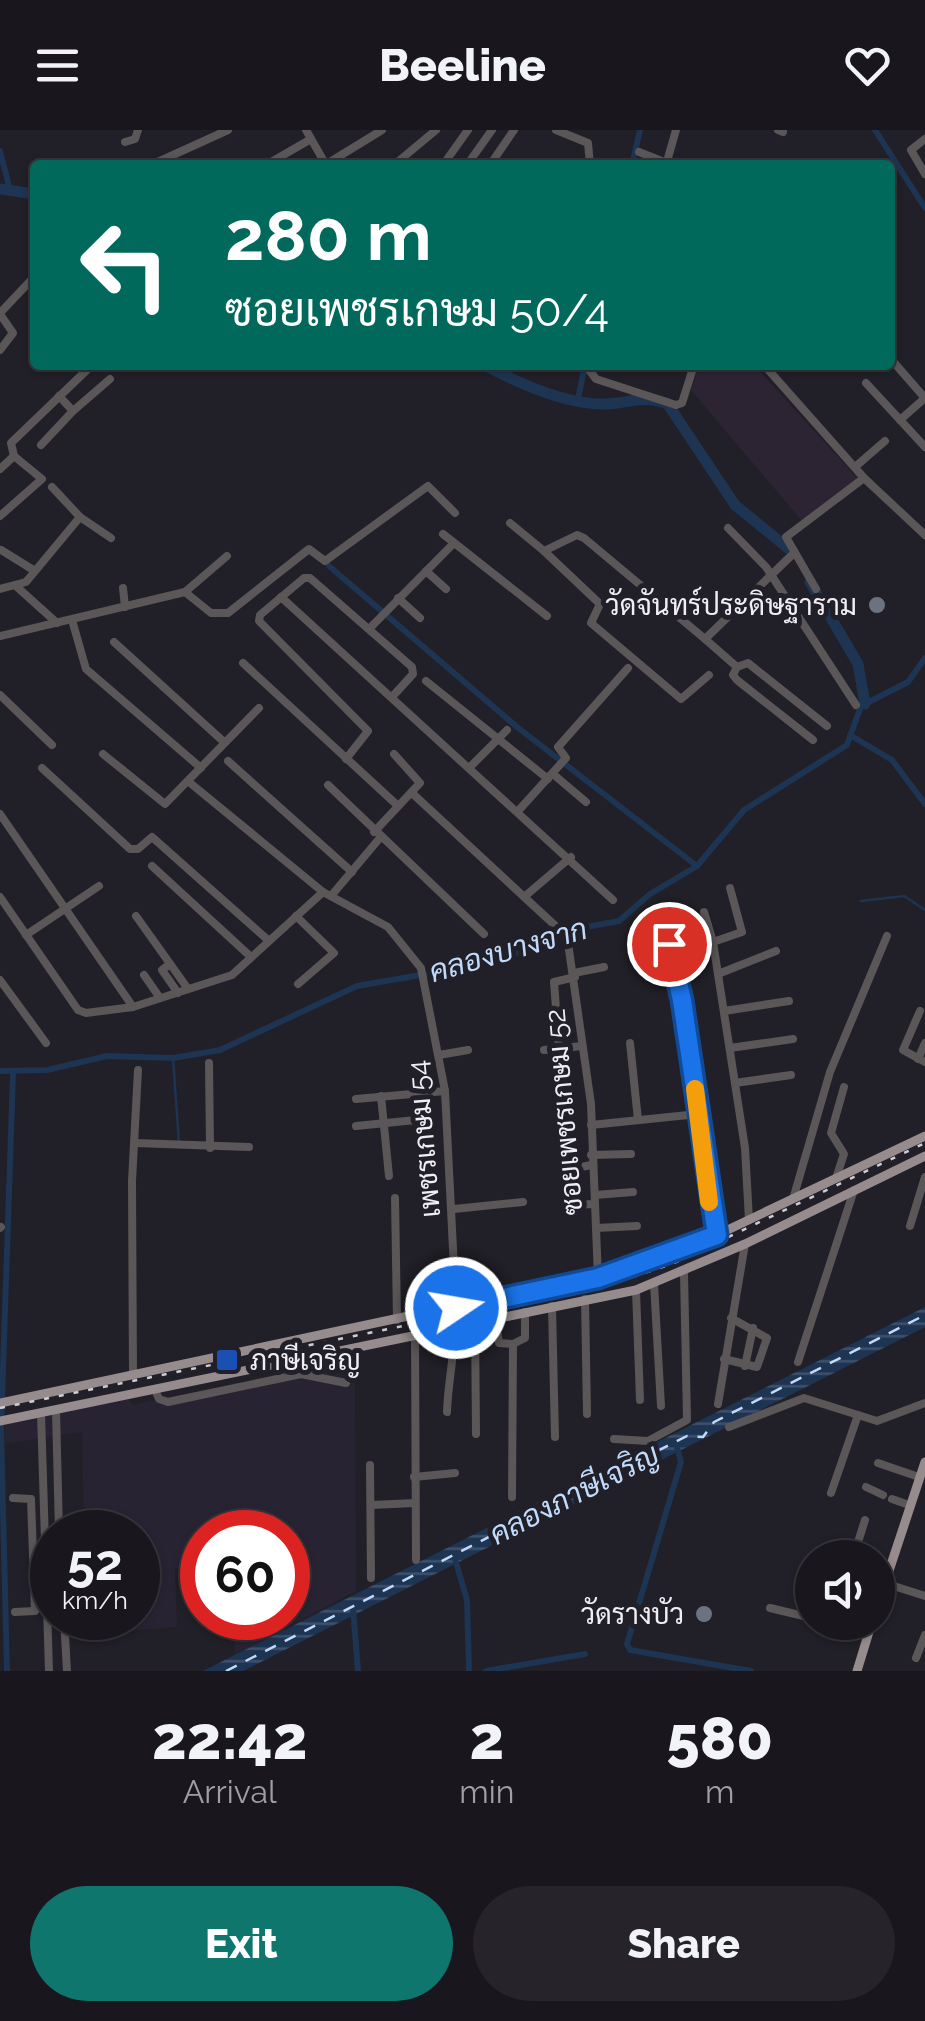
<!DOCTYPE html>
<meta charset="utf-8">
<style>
body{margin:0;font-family:Raleway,Sarabun,sans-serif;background:#26242a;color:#f1f3f6;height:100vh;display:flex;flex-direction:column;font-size:38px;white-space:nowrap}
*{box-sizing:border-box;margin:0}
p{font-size:32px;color:#9f9fa4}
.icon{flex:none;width:55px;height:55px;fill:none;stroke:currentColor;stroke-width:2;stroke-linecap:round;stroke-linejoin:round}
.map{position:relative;height:1541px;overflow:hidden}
.drawer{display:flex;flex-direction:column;background:#19171d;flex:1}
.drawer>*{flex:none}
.top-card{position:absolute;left:30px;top:30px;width:865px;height:210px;border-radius:10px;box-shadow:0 2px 8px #0004,0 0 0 2px #37363b;background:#00695c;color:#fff;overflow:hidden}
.tools{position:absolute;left:795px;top:1410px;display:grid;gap:20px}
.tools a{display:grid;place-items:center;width:100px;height:100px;border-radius:50%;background:#19171d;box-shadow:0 2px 8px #0004,0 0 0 2px #37363b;font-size:50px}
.speed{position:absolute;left:30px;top:1380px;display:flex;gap:20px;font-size:50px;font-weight:700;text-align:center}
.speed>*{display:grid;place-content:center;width:130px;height:130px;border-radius:50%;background:#19171d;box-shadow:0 2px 8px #0004,0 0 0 2px #37363b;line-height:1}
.speed small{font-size:25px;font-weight:400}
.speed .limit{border:15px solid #d22;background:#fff;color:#111}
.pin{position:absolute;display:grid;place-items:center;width:85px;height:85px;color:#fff;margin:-42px;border:5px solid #fff;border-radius:50%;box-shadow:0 2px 10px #0007}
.me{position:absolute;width:110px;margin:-55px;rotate:78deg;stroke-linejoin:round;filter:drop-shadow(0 0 8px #0008)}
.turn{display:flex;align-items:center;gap:35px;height:210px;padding:0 30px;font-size:45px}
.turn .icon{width:130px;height:130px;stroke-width:2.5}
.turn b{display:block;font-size:70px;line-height:85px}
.eta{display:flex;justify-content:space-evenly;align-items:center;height:170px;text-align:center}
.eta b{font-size:60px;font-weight:800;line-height:70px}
.primary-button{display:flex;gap:20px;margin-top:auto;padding:20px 30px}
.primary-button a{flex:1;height:115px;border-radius:60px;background:#0f766e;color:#fff;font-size:40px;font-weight:800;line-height:115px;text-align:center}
.primary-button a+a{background:#26242a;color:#f1f3f6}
header{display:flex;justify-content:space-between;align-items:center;height:130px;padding:0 30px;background:#19171d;font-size:45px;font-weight:800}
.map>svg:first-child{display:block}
.built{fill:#282332}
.education{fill:#2c2433}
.water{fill:url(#water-rules)}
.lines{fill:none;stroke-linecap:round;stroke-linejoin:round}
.stream{stroke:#1d3452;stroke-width:2.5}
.canal{stroke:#1d3452;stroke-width:6}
.river{stroke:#1d3452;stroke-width:11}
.ferry{stroke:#c0dafc;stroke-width:2.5;stroke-dasharray:12 10;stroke-linecap:butt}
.minor{stroke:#5b5657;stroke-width:8}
.major{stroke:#968b8d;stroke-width:9}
.rail{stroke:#cfcdd3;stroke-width:2.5;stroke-dasharray:5 10;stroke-linecap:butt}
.route-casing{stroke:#114b97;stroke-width:25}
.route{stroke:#1a73e8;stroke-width:18}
.slow{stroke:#f59e0b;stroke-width:18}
.worship-dot{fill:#6b7280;stroke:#211f27;stroke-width:4}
.transit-dot{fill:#1a4fb4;stroke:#211f27;stroke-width:4}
.labels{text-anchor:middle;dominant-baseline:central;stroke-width:10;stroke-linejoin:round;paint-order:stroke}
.poi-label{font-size:28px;fill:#f0eef4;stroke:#211f27;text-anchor:end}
.street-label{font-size:28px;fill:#f0eef4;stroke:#211f27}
.water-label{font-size:30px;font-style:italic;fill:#c0dafc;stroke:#211f27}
</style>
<header><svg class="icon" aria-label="menu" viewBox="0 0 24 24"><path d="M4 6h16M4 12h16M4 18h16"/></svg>Beeline<svg class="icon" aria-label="heart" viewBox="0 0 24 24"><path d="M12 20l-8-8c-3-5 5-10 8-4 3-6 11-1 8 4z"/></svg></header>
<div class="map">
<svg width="925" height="1541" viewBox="0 0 925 1541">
<defs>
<pattern id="water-rules" width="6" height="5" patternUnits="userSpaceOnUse" patternTransform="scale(2.5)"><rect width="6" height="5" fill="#1d3452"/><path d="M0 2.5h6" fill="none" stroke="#3e526c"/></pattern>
</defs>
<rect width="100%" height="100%" fill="#211f27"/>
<path class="built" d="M 355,1228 L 356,1461 L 235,1525 L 233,1488 L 288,1488 L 288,1402 L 202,1402 L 202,1436 L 175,1439 L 177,1497 L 89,1504 L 88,1488 L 138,1488 L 138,1402 L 84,1402 L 82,1302 L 4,1314 L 5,1294 L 129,1268 L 132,1275 Z"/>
<path class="education" d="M 699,235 L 754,235 L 858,349 L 802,391 L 691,260 Z"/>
<path class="water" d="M 925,1177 L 925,1197 L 243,1541 L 203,1541 Z"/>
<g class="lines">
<g class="stream">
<path d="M 861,771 L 904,766 L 925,780"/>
<path d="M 173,928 L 179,1013"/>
</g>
<g class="canal">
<path d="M 875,0 L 925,78"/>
<path d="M 0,21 L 10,60"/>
<path d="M 632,35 L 640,0"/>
<path d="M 578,269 L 585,235"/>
<path d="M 329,436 L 517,597 L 697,736"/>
<path d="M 850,605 L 892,630 L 925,674"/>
<path d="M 0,941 L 47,940 L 107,926 L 173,928 L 220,920 L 357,856 L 478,835 L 509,827 L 553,803 L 619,791 L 650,764 L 697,736 L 744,680 L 847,615 L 861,576 L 908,552 L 925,528"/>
<path d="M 676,1314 L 681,1332 L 627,1514 L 630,1520 L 751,1541"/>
<path d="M 455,1429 L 467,1470 L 469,1541"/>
<path d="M 353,1478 L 358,1541"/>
<path d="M 7,1541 L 1,1299 L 13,943"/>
<path d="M 486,1541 L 585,1524"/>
</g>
<g class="river">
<path d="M 0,59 L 35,64"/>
<path d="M 484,235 C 518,253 565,275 605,274 C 633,273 636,265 667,273 L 735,375 L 794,423"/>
<path d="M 810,452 L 858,534 L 865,574"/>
</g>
<path class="ferry" d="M 226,1541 L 687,1306 L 703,1307 L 714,1292 L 925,1185"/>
<g class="minor">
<path d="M 306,0 L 326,35"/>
<path d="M 556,0 L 588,13 L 590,35"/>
<path d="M 778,0 L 783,2"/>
<path d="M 925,9 L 911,20 L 925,44"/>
<path d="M 125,12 L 135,9 L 138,0"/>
<path d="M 639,22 L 667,33"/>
<path d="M 151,35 L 228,0"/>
<path d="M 266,35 L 311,9"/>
<path d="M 325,35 L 382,0"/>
<path d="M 394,35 L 436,0"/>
<path d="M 443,35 L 468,0"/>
<path d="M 467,35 L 492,0"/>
<path d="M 490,35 L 514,0"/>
<path d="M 666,35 L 676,0"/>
<path d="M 0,183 L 35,146"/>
<path d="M 0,184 L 13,203 L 0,220"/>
<path d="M 890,228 L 925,268"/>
<path d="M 764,235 L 864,348 L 925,405"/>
<path d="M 587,237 L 596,249 L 676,275 L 682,273 L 694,235"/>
<path d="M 555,238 L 556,235"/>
<path d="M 866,253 L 925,317"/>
<path d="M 59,266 L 73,281 L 110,249"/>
<path d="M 900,290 L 925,268"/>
<path d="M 41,315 L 73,281"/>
<path d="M 855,337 L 885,311"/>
<path d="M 0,339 L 14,326"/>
<path d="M 52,357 L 80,387 L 111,408"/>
<path d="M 0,386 L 42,349 L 14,326 L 11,313 L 92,235"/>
<path d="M 510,393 L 544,421 L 577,405 L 584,408 L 705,509 L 794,423"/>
<path d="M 728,398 L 766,437 L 856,575"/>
<path d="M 443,404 L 547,486"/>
<path d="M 1,420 L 35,441"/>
<path d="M 544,421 L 600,474 L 591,493 L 681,569 L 709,545"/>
<path d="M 426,441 L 446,459"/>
<path d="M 17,457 L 57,493"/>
<path d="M 123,458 L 125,477"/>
<path d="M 0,459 L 26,452 L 80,387"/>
<path d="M 816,459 L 786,407 L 864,348"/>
<path d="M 185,462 L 211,483 L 228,483 L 309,419 L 325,431 L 428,356 L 455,383"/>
<path d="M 281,467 L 613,770"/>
<path d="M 398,468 L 420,488"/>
<path d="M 72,490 L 86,539 L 201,638"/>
<path d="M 369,499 L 453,414"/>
<path d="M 0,506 L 185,462 L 227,426"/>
<path d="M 705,509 L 737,537 L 733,545 L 737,550 L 813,610"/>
<path d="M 114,512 L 224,612"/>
<path d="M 243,533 L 397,675"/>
<path d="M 737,537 L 748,533 L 827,596"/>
<path d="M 426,551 L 548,649"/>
<path d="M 0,565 L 52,615"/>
<path d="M 103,624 L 165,674 L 259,578"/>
<path d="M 346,629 L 368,601 L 259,491 L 260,485 L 304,448 L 310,448 L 412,537 L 413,544 L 392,567"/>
<path d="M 228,631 L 352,742"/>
<path d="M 470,637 L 507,600"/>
<path d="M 42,638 L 130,719 L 138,719 L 152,707 L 268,810"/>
<path d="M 553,644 L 586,672"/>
<path d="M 189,652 L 323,762 L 388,797 L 421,838 L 445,961 L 456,1178"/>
<path d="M 328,655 L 484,804"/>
<path d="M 413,664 L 561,801 L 568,813 L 591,974 L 598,1148"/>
<path d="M 519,680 L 566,628 L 558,617 L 628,538"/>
<path d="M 0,684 L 133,877"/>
<path d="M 374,702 L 420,653 L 394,624"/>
<path d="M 152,736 L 251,827"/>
<path d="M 331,766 L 379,709"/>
<path d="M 0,767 L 78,880 L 86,883 L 133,877 L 232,845 L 323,762"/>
<path d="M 524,767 L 571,727"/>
<path d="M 704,782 L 713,812 L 745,1018 L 749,1090"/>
<path d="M 136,786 L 188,859"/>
<path d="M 296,786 L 334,823 L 298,854"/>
<path d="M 26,805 L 99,756"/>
<path d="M 662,806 C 697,848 697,1039 717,1105"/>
<path d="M 713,812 L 742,802 L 730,758"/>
<path d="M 170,834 L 162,840 L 178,863"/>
<path d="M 574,843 L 604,837"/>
<path d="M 718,844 L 776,821"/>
<path d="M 144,845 L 160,868"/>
<path d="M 0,850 L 46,913"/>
<path d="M 724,881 L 789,871"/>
<path d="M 920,881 L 903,920 L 925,932"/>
<path d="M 630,913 L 638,990"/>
<path d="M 559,918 L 554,852 L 575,847"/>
<path d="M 730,918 L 793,909"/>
<path d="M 544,920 L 582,916"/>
<path d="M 439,925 L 468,920"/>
<path d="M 918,929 L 925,913"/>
<path d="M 209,933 L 210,1018"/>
<path d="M 735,953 L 791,945"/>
<path d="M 381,966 L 389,1046"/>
<path d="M 356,969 L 445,961"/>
<path d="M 591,995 L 698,984"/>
<path d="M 356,996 L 416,990"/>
<path d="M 135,1013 L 249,1017"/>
<path d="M 591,1025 L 631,1024"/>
<path d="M 564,1040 L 592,1035"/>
<path d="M 836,1048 L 844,1024 L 831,1003 L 844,957"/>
<path d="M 595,1065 L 633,1062"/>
<path d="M 395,1068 L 397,1190"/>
<path d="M 793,1069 L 830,942 L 887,806"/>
<path d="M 568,1075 L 595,1074"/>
<path d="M 454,1079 L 523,1072"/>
<path d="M 910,1096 L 925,1047"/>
<path d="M 0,1098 L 1,1097"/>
<path d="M 596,1098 L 637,1096"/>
<path d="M 654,1154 L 661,1276"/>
<path d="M 636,1160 L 640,1270"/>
<path d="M 585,1169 L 587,1284"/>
<path d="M 552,1176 L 555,1307"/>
<path d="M 495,1187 L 499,1213 L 513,1214"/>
<path d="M 475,1190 L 476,1304"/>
<path d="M 415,1205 L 416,1430"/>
<path d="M 513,1214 L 525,1208 L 525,1182"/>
<path d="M 724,1229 L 757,1237 L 767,1208 L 731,1188"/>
<path d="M 798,1232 L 854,1060"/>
<path d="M 745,1236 L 753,1198"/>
<path d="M 133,1245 L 132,1051 L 138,940"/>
<path d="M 155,1260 L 159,1269 L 168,1272 L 301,1244 L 346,1253"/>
<path d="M 718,1274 L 745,1114"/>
<path d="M 56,1280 L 59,1402"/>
<path d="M 447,1282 C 448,1251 455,1225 454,1194"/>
<path d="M 41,1283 L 49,1541"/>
<path d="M 729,1297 L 804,1268 L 877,1291 L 925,1273"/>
<path d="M 614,1309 L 648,1311 L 687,1290 L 684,1142"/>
<path d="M 878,1333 L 919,1347"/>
<path d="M 370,1335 L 371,1448"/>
<path d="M 414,1347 L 455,1343"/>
<path d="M 866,1357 L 883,1365"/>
<path d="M 831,1363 L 858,1285"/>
<path d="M 512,1367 L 513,1214"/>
<path d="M 13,1368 L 31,1369 L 35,1481 L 15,1482"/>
<path d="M 892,1369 L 909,1375"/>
<path d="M 371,1375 L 415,1373"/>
<path d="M 853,1428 L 865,1390"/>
<path d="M 878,1451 L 925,1466"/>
<path d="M 770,1478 L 812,1488"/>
<path d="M 64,1488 L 67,1541"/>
<path d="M 837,1492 L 869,1502"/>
<path d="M 916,1528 L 925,1505"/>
</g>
<g class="major">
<path d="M 0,1273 L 625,1140 L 717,1105 L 925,1006"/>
<path d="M 0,1291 L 636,1160 L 745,1114 L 925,1026"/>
<path d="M 878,1474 L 925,1332"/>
<path d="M 857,1541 L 872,1492"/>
</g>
<path class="rail" d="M 0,1278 L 614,1153 L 672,1134 L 925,1013"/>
</g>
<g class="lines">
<g class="route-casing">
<path id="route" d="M 456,1178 L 598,1148 L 717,1105 L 682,870 L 669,814"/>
</g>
<use href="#route" class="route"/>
<path class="slow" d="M 695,959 L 709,1072"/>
</g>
<g class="worship-dot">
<circle cx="877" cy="475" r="10"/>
<circle cx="704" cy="1484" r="10"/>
</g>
<rect class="transit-dot" x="215" y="1218" width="24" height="24" rx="5"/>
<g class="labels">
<g class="poi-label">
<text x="857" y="475">วัดจันทร์ประดิษฐาราม</text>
<text x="250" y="1230" text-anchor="start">ภาษีเจริญ</text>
<text x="684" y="1484">วัดรางบัว</text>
</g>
<g class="street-label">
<text transform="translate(564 982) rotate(-95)">ซอยเพชรเกษม 52</text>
<text transform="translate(424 1009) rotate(-95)">เพชรเกษม 54</text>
</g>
<g class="water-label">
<text transform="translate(508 820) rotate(-16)">คลองบางจาก</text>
<text transform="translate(574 1364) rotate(-27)">คลองภาษีเจริญ</text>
</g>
</g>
</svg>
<div class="tools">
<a><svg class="icon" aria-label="sound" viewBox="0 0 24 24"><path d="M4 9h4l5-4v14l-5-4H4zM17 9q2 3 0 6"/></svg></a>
</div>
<div class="speed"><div>52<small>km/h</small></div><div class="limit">60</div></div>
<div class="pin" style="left:669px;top:814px;background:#d93025"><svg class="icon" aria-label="arrive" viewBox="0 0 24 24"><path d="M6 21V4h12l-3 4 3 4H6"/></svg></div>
<svg class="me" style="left:456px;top:1178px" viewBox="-20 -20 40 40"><circle r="17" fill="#1a73e8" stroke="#fff" stroke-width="3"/><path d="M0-11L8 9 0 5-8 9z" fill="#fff"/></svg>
<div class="top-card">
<div class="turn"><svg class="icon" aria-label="left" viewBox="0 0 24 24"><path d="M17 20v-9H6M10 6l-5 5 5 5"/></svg><div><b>280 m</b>ซอยเพชรเกษม 50/4</div></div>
</div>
</div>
<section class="drawer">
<div class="eta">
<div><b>22:42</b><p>Arrival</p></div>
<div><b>2</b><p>min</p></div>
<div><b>580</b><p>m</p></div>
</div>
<div class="primary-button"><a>Exit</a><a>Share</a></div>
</section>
